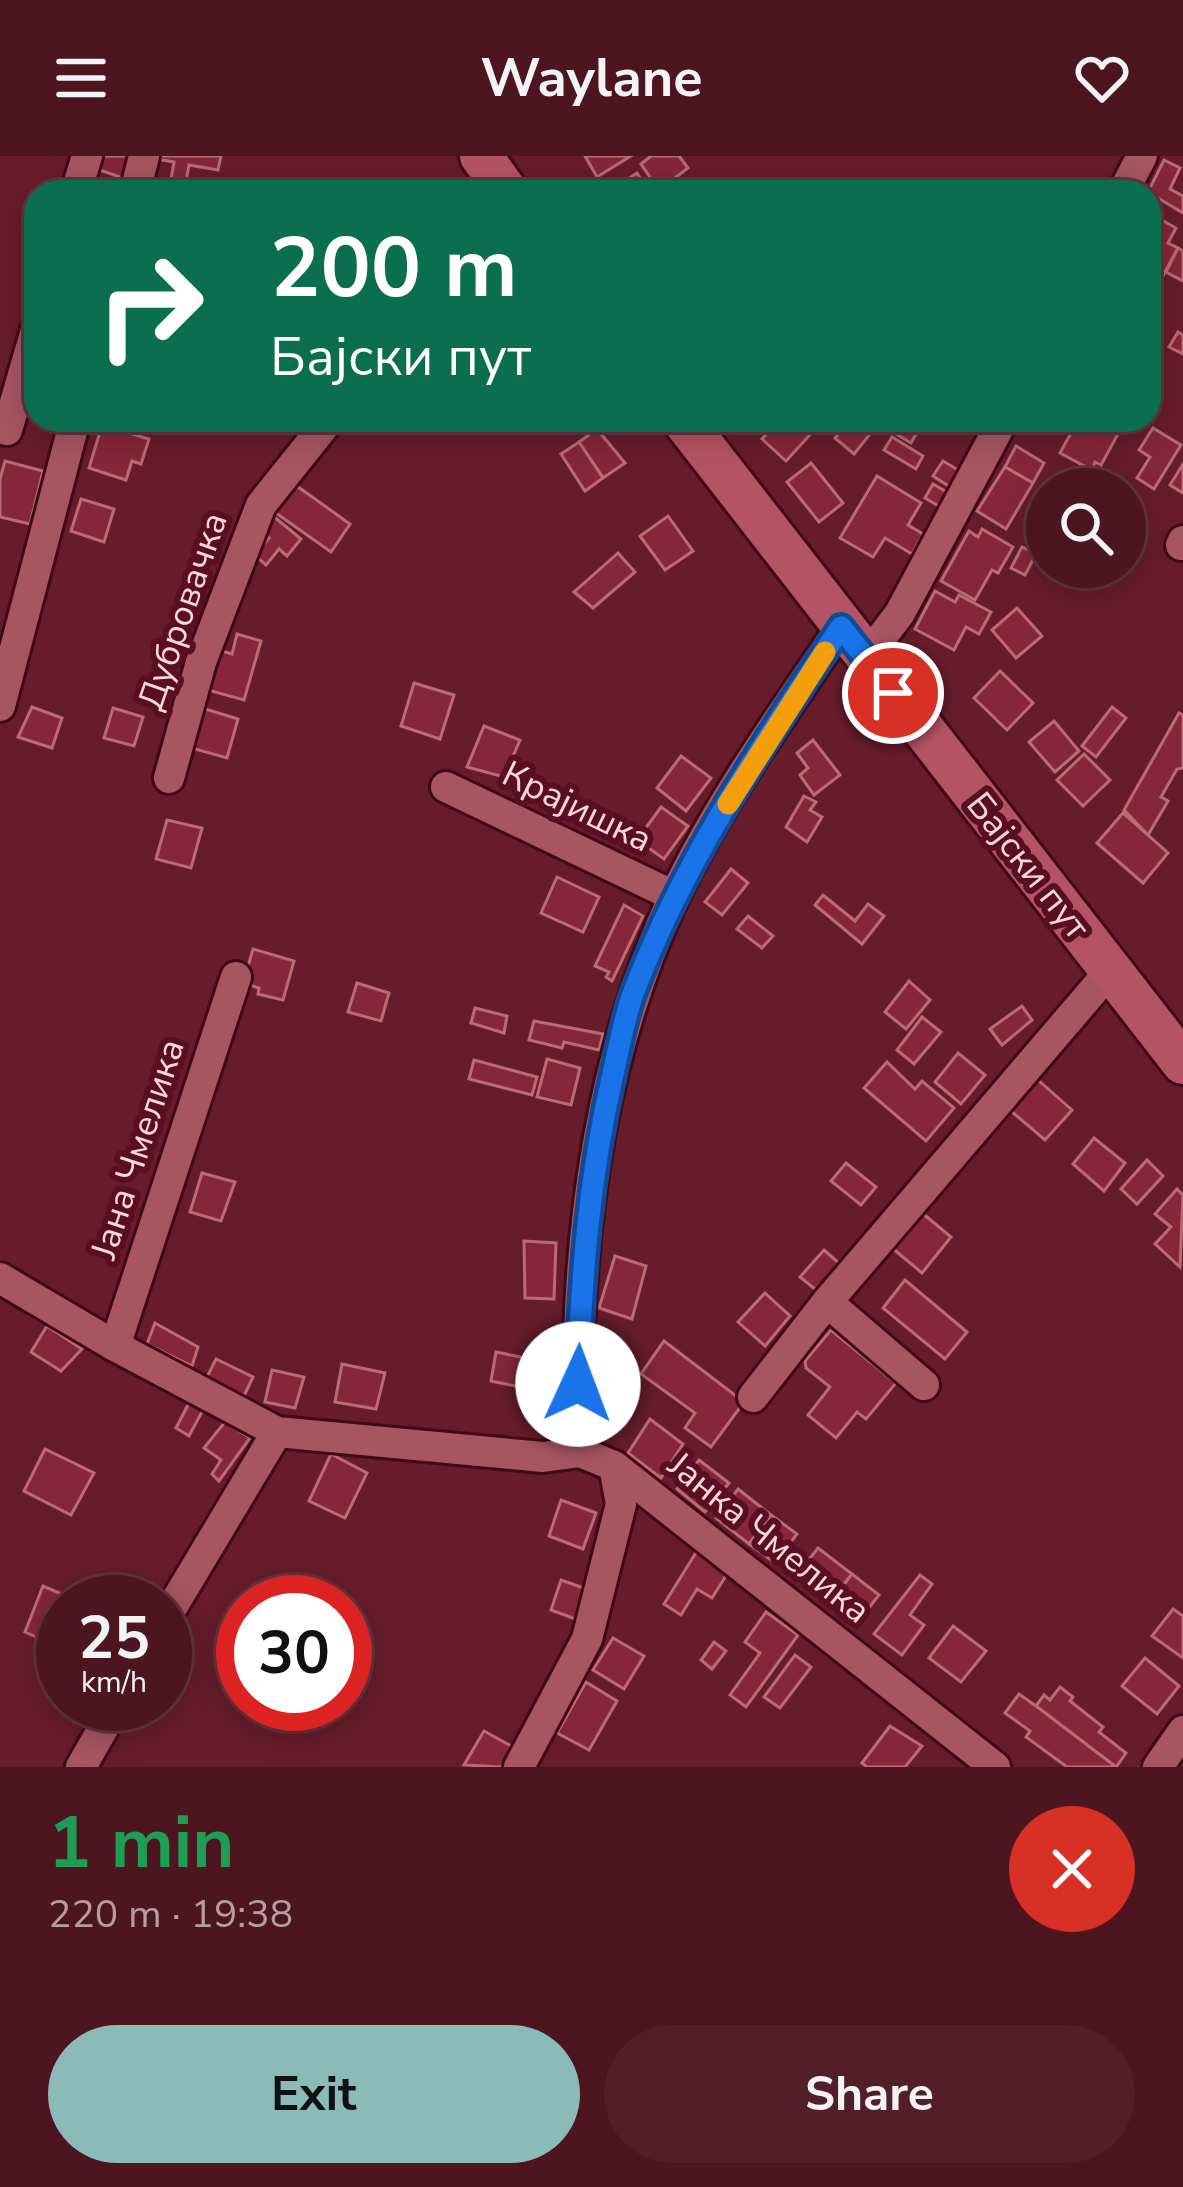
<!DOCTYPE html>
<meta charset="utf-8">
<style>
body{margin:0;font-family:"Nunito Sans",sans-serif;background:#531e29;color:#f1f3f6;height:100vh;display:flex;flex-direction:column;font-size:45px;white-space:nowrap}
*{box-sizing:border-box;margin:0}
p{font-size:39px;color:#b29fa5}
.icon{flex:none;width:66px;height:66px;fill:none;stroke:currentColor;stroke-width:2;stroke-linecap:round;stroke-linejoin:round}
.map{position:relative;height:1611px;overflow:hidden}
.side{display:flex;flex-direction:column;background:#4c1520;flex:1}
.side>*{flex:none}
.hud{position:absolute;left:24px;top:24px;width:1137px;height:252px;border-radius:36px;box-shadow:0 6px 30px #0003,0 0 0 3px #63343e;background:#0b6e4f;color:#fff;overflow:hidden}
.tools{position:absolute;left:1026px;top:312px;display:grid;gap:24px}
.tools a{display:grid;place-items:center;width:120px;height:120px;border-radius:50%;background:#4c1520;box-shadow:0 6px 30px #0003,0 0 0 3px #63343e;font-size:60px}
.speed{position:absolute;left:36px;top:1419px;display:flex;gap:24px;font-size:60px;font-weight:700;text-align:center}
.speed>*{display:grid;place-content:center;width:156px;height:156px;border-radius:50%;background:#4c1520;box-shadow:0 6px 30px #0003,0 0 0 3px #63343e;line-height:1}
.speed small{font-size:30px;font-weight:400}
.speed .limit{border:18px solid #d22;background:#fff;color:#111}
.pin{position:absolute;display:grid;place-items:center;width:102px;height:102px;color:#fff;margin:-51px;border:6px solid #fff;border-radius:50%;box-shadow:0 3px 12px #0007}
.me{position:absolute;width:132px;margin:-66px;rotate:2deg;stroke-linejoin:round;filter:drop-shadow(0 0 9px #0008)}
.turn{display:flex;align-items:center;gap:42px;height:252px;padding:0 48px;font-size:54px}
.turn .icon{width:156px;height:156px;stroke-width:2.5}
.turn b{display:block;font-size:84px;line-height:102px}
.round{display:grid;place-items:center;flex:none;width:126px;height:126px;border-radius:63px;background:#531e29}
.head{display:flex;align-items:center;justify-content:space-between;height:204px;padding:0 48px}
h1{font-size:72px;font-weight:700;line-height:90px;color:#1e9e55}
.button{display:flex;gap:24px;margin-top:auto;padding:24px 48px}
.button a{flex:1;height:138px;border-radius:72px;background:#8bbbb9;color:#111;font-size:48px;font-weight:700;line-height:138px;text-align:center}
.button a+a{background:#531e29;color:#f1f3f6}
header{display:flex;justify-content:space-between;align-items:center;height:156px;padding:0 48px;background:#4c1520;font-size:54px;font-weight:700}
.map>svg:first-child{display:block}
.building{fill:#85263a;stroke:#bc6a74;stroke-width:3}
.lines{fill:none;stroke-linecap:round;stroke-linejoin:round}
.street-casing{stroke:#410916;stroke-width:36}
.secondary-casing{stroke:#410916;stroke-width:48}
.street{stroke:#a65561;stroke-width:30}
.secondary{stroke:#b45363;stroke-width:42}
.route-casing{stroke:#114b97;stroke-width:30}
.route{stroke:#1a73e8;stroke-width:21}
.slow{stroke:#f59e0b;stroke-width:21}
.labels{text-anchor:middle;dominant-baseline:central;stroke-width:12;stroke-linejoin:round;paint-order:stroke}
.street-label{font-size:36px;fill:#fed8db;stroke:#590f21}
</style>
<header><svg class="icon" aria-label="menu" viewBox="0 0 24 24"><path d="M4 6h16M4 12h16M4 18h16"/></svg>Waylane<svg class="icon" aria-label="heart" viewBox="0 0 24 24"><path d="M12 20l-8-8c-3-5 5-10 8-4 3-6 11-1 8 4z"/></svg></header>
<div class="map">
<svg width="1183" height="1611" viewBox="0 0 1183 1611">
<rect width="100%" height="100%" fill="#661c2b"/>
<g class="building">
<path d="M 98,0 L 140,0 L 127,10 L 123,22 L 94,12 Z"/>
<path d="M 156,0 L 221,0 L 218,14 L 189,9 L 184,36 L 169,35 L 174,6 L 156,3 Z"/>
<path d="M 585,0 L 631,0 L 597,21 Z"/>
<path d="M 651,0 L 679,0 L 688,12 L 659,34 L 641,8 Z"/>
<path d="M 1164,4 L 1180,12 L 1170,33 L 1183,40 L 1183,57 L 1148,36 Z"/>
<path d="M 637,17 L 649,36 L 608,36 Z"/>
<path d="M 1149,57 L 1176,72 L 1168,87 L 1178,92 L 1152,140 L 1149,138 Z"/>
<path d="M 1178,92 L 1183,95 L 1183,125 L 1166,116 Z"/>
<path d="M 1178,176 L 1183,179 L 1183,198 L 1169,191 Z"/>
<path d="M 779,264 L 812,264 L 818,270 L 786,305 L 762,283 Z"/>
<path d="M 850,264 L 870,278 L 854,298 L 835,282 Z"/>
<path d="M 904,264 L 924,264 L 911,287 L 896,278 Z"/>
<path d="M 1086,264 L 1118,278 L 1101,309 L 1095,306 L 1092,314 L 1060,297 L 1077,266 L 1084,270 Z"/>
<path d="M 102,269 L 149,283 L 141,308 L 132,305 L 126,324 L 89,312 Z"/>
<path d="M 1153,272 L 1181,289 L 1154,333 L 1137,322 L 1150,301 L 1139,294 Z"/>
<path d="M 597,273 L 625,307 L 603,322 L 579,286 Z"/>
<path d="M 892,281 L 923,300 L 916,313 L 884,294 Z"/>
<path d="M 579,286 L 603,322 L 585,335 L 561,298 Z"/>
<path d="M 1016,290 L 1044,307 L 1033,327 L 1005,311 Z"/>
<path d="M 5,305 L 43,315 L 30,368 L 0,361 L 0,323 Z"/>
<path d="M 943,305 L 963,317 L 953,333 L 933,320 Z"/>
<path d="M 811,307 L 843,347 L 819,366 L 787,326 Z"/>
<path d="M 1183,308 L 1183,337 L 1170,329 Z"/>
<path d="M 1005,311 L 1033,327 L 1006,373 L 977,355 Z"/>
<path d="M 877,320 L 921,347 L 908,369 L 923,378 L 912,398 L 885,382 L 873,401 L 840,382 Z"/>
<path d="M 294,328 L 350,368 L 331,396 L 273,355 Z"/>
<path d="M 933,328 L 950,338 L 942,352 L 925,342 Z"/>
<path d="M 81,343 L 114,353 L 104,386 L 71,375 Z"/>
<path d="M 273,360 L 301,383 L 287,400 L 279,393 L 266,409 L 255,399 L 269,382 L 261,376 Z"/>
<path d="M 668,360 L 693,395 L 665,414 L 640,380 Z"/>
<path d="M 982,373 L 1013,391 L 998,417 L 992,414 L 975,444 L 941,425 L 969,375 L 978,381 Z"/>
<path d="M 1022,391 L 1036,398 L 1025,419 L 1011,412 Z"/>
<path d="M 618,397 L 635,416 L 593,452 L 574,436 Z"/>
<path d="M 935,435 L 955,446 L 959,439 L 991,456 L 979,478 L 966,471 L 954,494 L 915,473 Z"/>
<path d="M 1017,452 L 1042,480 L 1016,502 L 992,474 Z"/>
<path d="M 237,478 L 261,485 L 244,544 L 204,533 L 216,493 L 232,498 Z"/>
<path d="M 1000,515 L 1033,547 L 1007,574 L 974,542 Z"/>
<path d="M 414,527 L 454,539 L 440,583 L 401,570 Z"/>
<path d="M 32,551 L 62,562 L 52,592 L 18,581 Z"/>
<path d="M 199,551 L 238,563 L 227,602 L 188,591 Z"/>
<path d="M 1112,551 L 1126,562 L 1096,601 L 1082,590 Z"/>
<path d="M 113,552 L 143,561 L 134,590 L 104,582 Z"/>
<path d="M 1179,557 L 1183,559 L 1183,612 L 1177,613 L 1161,641 L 1168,645 L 1148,679 L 1124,654 Z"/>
<path d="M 1054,565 L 1079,595 L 1055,616 L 1029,586 Z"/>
<path d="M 484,570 L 520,584 L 504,621 L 467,611 Z"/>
<path d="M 813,584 L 840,619 L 814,639 L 800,619 L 808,612 L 797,597 Z"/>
<path d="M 1084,598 L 1110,624 L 1083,650 L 1057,624 Z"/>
<path d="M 681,600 L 711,622 L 686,655 L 657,632 Z"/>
<path d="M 804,640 L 816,646 L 810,654 L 822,661 L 807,686 L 786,671 Z"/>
<path d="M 661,651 L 688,670 L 664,703 L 637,684 Z"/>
<path d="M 1123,657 L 1168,697 L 1143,727 L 1097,687 Z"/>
<path d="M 167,664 L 202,672 L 191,712 L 156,703 Z"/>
<path d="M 731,713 L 748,727 L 722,759 L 705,746 Z"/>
<path d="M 557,721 L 599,741 L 583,776 L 541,757 Z"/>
<path d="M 823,739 L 855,765 L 868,748 L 884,760 L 862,788 L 815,749 Z"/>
<path d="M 624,749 L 643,760 L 612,825 L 606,821 L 609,816 L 595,810 Z"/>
<path d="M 748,760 L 773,780 L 762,792 L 737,773 Z"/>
<path d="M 253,793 L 294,805 L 283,844 L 258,838 L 259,832 L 243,827 Z"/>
<path d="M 909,825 L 930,844 L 906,873 L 885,856 Z"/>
<path d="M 357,827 L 389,837 L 381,865 L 348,856 Z"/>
<path d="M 1022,850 L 1032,864 L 1002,889 L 990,873 Z"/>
<path d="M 475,852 L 507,860 L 504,877 L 471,867 Z"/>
<path d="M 922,861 L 941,876 L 914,908 L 897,894 Z"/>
<path d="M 534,865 L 603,878 L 599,894 L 564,886 L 562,892 L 529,884 Z"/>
<path d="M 958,897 L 985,919 L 961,948 L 935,926 Z"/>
<path d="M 547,903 L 580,912 L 571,949 L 537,941 Z"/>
<path d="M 474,904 L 537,921 L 532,939 L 469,923 Z"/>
<path d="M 887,906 L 915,933 L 922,925 L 954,952 L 926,985 L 864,932 Z"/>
<path d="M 1038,924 L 1072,954 L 1045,984 L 1011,955 Z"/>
<path d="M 1094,982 L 1125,1007 L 1104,1035 L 1073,1008 Z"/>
<path d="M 1147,1004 L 1163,1020 L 1137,1048 L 1121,1033 Z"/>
<path d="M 846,1007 L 876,1031 L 861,1049 L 831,1025 Z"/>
<path d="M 202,1017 L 235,1026 L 221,1065 L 190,1056 Z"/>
<path d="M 1177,1033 L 1183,1039 L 1180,1111 L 1155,1088 L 1171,1071 L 1155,1058 Z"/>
<path d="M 915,1051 L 951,1081 L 922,1117 L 885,1086 Z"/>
<path d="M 524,1085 L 556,1087 L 554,1143 L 525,1142 Z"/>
<path d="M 824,1094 L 840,1108 L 816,1134 L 800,1121 Z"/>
<path d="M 615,1100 L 646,1110 L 632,1163 L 599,1152 Z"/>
<path d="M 905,1124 L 967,1176 L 945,1203 L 883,1152 Z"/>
<path d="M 765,1137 L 790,1160 L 765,1190 L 738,1166 Z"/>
<path d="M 155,1167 L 198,1191 L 192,1210 L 147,1188 Z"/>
<path d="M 47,1170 L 82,1193 L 61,1215 L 31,1196 Z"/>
<path d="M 831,1174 L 896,1227 L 866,1263 L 857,1256 L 836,1282 L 808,1259 L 830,1231 L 806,1212 L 805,1205 Z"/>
<path d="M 664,1185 L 744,1246 L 711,1291 L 685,1272 L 695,1257 L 641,1218 Z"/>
<path d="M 496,1196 L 535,1204 L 530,1233 L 491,1225 Z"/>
<path d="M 216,1203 L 253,1221 L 244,1240 L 207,1221 Z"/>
<path d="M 342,1208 L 385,1217 L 376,1253 L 335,1246 Z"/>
<path d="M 272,1214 L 304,1221 L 295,1252 L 265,1246 Z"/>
<path d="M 189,1247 L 203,1254 L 189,1280 L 176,1272 Z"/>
<path d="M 650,1263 L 683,1288 L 661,1322 L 628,1297 Z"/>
<path d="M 225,1266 L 250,1282 L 219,1325 L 212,1318 L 221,1304 L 204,1292 Z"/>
<path d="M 45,1293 L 94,1317 L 71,1359 L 24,1335 Z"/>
<path d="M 331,1298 L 367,1317 L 345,1362 L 309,1345 Z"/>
<path d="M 699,1304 L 729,1327 L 705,1356 L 677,1333 Z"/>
<path d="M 738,1333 L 771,1359 L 749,1388 L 716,1362 Z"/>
<path d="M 561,1344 L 596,1357 L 583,1393 L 549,1380 Z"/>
<path d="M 771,1359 L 797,1378 L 775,1407 L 749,1388 Z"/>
<path d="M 818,1392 L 852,1418 L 830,1446 L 796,1420 Z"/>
<path d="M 697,1395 L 729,1415 L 712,1442 L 697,1433 L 681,1459 L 664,1448 Z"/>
<path d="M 852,1418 L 879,1439 L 857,1467 L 830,1446 Z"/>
<path d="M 920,1419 L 932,1428 L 910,1459 L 924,1469 L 902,1499 L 874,1478 Z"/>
<path d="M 561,1424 L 592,1435 L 581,1465 L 551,1454 Z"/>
<path d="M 43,1430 L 80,1446 L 63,1446 L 63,1493 L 25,1476 Z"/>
<path d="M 1173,1453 L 1183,1460 L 1183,1502 L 1152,1480 Z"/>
<path d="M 766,1456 L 798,1479 L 746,1551 L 730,1539 L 760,1497 L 745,1486 Z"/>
<path d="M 953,1470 L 986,1495 L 961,1526 L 929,1502 Z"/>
<path d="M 613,1482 L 644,1500 L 624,1533 L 593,1514 Z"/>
<path d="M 714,1486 L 726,1495 L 712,1513 L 701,1504 Z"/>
<path d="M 795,1499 L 811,1511 L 780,1552 L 764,1541 Z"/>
<path d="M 1145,1502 L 1179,1530 L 1157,1558 L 1122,1530 Z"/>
<path d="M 586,1526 L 617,1545 L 589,1594 L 557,1577 Z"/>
<path d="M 1060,1531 L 1073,1541 L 1070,1545 L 1103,1571 L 1099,1576 L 1126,1597 L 1116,1611 L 1036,1550 L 1044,1539 L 1050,1544 Z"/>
<path d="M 1019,1538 L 1036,1550 L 1116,1611 L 1067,1611 L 1026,1581 L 1030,1575 L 1005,1557 Z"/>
<path d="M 890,1570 L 922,1590 L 905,1611 L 867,1611 L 862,1607 Z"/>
<path d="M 484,1575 L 513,1591 L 501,1611 L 464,1609 Z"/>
</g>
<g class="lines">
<g class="street-casing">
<g id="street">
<path d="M 76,36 L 87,0"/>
<path d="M 135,36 L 144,0"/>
<path d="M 1123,36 L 1142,0"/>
<path d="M 0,272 L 7,274 L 36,174"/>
<path d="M 1181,389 L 1183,385"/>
<path d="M 866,502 L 900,457 L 1003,264"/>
<path d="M 0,550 L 75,264"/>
<path d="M 169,622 L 201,506 L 261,349 L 329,264"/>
<path d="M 446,631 L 674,740"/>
<path d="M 0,1122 L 115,1190 L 277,1276 L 543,1301 L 580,1296 L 614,1310 L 995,1611"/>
<path d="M 827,1146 L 924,1229"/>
<path d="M 115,1190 L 236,821"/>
<path d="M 753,1241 L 827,1146 L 1110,815"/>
<path d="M 580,1296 C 576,1256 578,1217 579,1177 C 584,1028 609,879 673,743 C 718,647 782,559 841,471"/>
<path d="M 165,1463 L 277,1276"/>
<path d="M 81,1611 L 117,1548"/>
<path d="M 519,1611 L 587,1483 L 621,1348 L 614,1310"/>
<path d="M 1158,1611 L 1183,1575"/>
</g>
</g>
<g class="secondary-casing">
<g id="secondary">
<path d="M 481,0 L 507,36"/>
<path d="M 683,264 L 1183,907"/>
</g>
</g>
<use href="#street" class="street"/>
<use href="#secondary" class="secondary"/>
</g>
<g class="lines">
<g class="route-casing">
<path id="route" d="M 578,1228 C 581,1122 589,1021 613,918 C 619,892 624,863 633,838 C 683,705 763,588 841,471 L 893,537"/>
</g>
<use href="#route" class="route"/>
<path class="slow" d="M 728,648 L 825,496"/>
</g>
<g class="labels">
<g class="street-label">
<text transform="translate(183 455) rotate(-71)">Дубровачка</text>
<text transform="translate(577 651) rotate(26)">Крајишка</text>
<text transform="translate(1028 710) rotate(52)">Бајски пут</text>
<text transform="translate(138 993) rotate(-72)">Јана Чмелика</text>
<text transform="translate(769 1382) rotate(39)">Јанка Чмелика</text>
</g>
</g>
</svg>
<div class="tools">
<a><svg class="icon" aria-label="search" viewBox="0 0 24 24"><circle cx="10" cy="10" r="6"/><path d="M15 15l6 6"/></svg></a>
</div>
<div class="speed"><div>25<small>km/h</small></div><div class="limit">30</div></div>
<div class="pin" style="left:893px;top:537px;background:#d93025"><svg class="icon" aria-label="arrive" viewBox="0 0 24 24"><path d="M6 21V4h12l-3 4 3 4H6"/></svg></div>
<svg class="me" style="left:578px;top:1228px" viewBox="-20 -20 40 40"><circle r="19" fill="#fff"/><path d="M0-13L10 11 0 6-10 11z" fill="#1a73e8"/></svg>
<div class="hud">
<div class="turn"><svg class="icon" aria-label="right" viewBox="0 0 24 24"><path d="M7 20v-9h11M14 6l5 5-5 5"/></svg><div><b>200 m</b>Бајски пут</div></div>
</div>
</div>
<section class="side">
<div class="head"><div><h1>1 min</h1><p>220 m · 19:38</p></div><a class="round" style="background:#d93025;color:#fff"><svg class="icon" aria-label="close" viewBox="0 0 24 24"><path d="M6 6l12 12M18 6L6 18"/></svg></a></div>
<div class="button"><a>Exit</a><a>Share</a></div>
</section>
